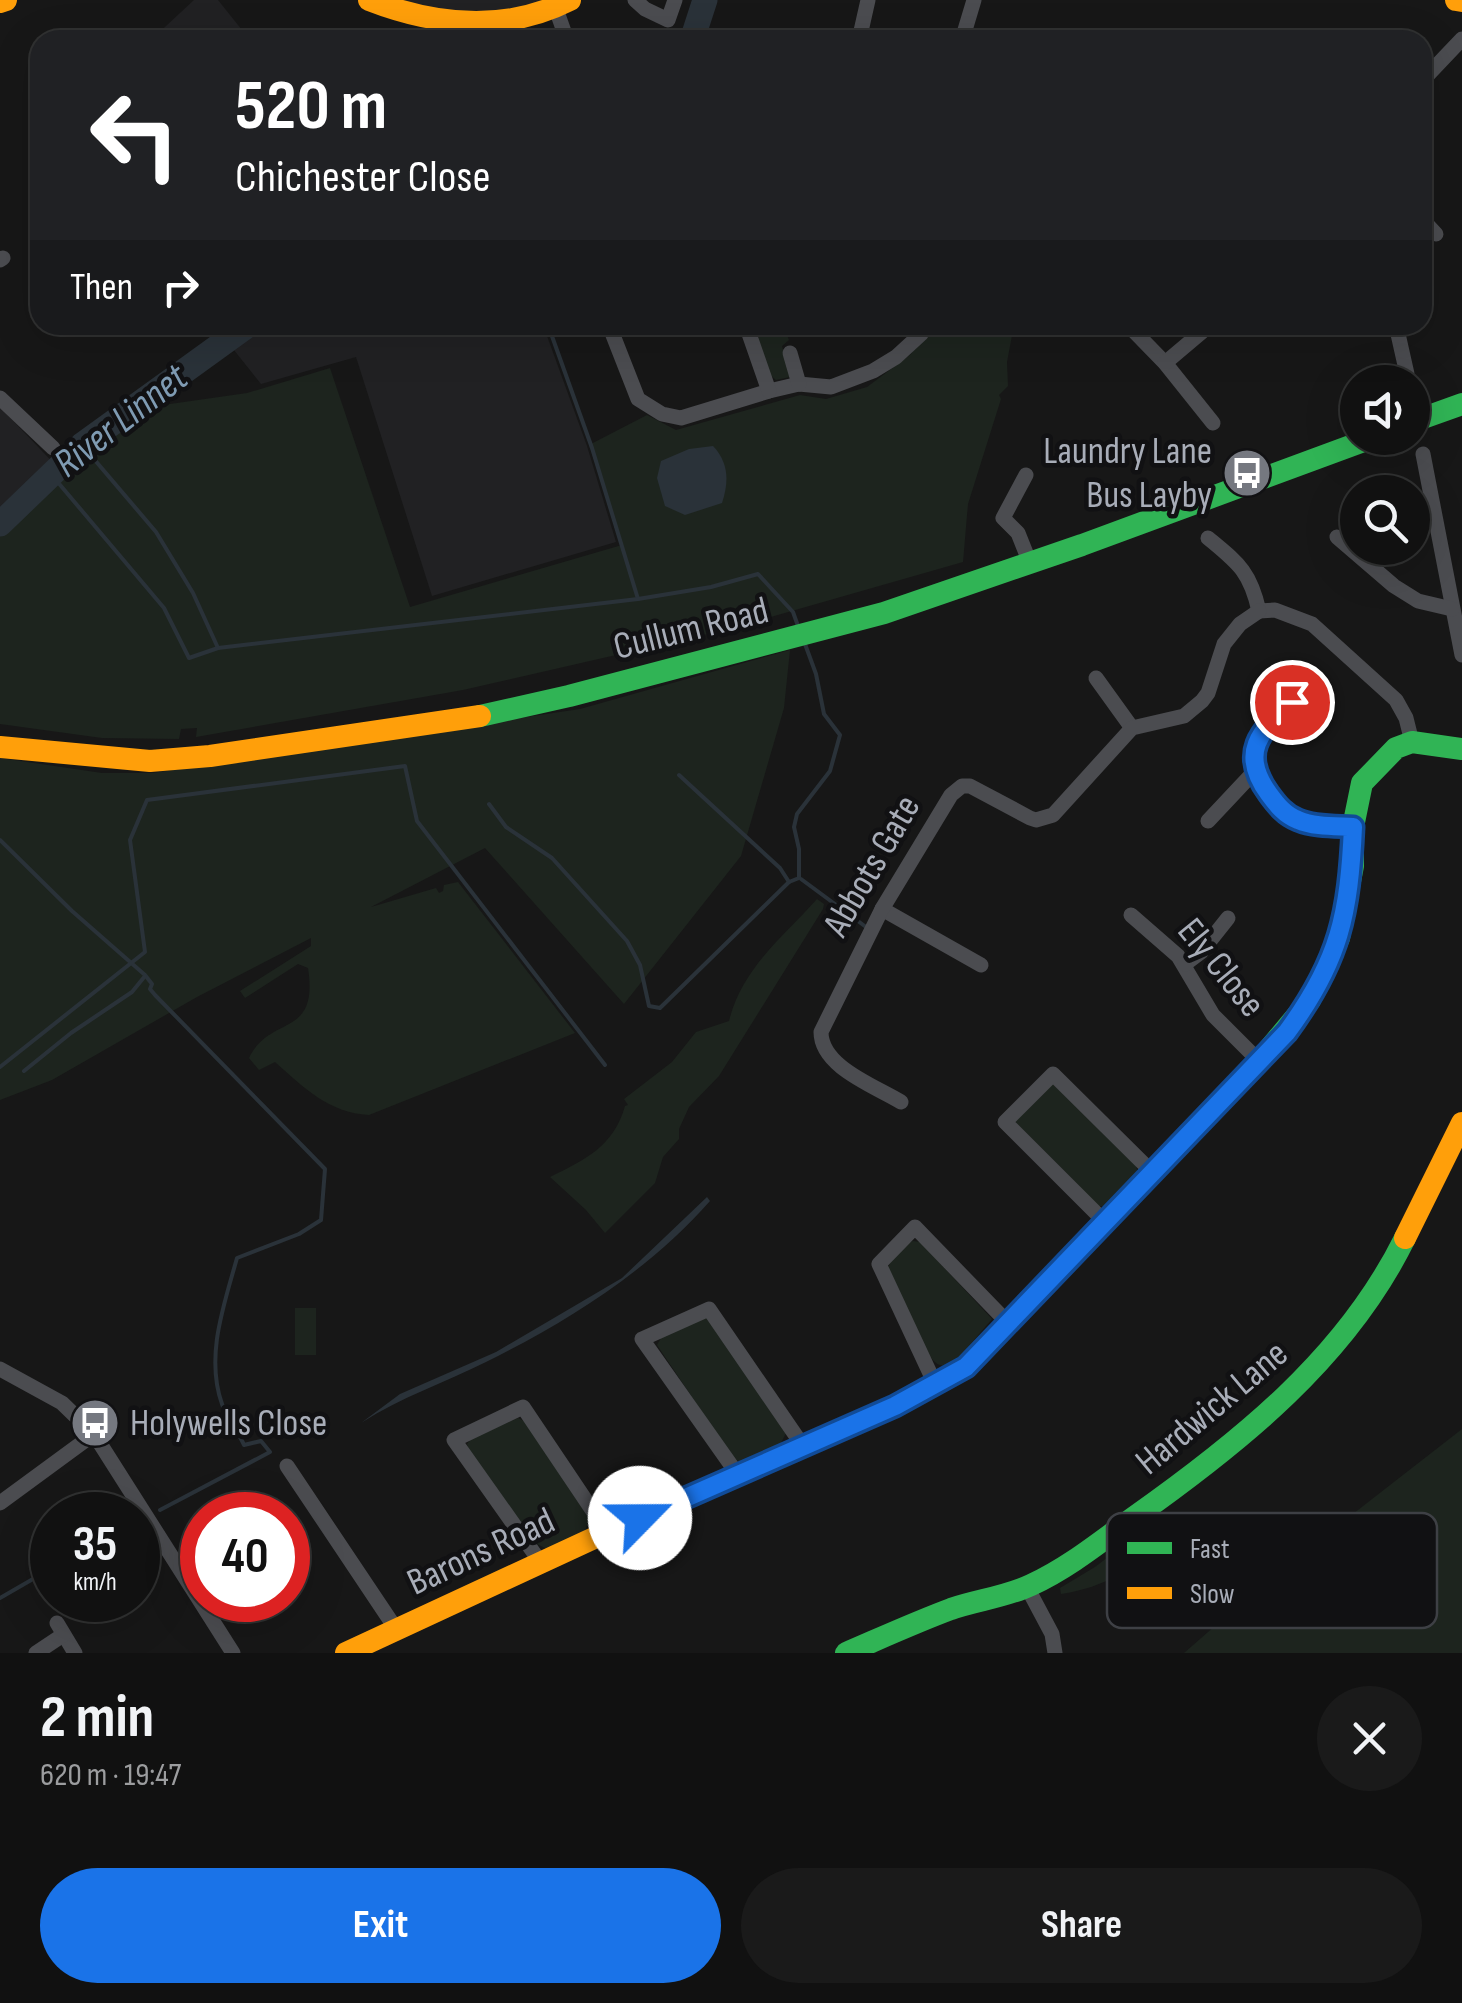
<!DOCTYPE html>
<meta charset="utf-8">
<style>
body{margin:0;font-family:"Sofia Sans Condensed",sans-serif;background:#1a1a1a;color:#f1f3f6;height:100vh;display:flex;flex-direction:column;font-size:38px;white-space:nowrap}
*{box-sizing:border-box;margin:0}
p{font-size:32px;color:#9c9d9f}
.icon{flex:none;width:55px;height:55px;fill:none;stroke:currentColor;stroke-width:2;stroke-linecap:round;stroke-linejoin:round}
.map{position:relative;height:1653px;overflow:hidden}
.panel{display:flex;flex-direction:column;background:#111;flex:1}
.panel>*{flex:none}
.hud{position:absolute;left:30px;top:30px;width:1402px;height:305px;border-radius:30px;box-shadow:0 10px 40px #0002,0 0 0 2px #303131;background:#202124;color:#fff;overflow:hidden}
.tools{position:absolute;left:1340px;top:365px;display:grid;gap:20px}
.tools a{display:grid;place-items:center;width:90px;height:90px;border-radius:50%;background:#111;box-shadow:0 10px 40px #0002,0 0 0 2px #303131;font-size:50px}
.speed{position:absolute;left:30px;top:1492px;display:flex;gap:20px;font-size:50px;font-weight:700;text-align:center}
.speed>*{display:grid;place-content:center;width:130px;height:130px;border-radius:50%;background:#111;box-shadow:0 10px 40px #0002,0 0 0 2px #303131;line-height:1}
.speed small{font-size:25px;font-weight:400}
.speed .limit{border:15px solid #d22;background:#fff;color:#111}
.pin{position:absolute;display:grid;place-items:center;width:85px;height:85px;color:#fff;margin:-42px;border:5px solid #fff;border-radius:50%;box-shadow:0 2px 10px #0007}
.me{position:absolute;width:110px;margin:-55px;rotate:67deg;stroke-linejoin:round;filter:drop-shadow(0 0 8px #0008)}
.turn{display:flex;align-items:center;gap:35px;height:210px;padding:0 40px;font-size:45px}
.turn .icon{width:130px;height:130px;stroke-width:2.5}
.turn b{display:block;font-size:70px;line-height:85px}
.then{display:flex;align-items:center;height:95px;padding:0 40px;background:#0003;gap:20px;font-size:38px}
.round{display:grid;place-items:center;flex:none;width:105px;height:105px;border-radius:52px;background:#1a1a1a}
.summary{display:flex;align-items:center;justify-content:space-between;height:170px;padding:0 40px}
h1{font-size:60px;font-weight:700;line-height:75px}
.action{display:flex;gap:20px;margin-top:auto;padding:20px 40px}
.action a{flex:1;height:115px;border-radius:60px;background:#1a73e8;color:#fff;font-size:40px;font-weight:700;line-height:115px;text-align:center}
.action a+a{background:#1a1a1a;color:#f1f3f6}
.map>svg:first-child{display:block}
.built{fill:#212123}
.green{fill:#1d241e}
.water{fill:#2a3239}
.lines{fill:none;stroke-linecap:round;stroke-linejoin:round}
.stream{stroke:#2a3239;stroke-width:4}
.river{stroke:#2a3239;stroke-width:25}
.street{stroke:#4b4c50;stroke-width:15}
.fast{stroke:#30b455;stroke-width:22}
.slow{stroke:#ff9f0a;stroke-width:22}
.route-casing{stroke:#114b97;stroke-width:25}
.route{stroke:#1a73e8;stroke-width:18}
.labels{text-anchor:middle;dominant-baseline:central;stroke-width:9;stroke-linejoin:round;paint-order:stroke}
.poi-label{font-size:38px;fill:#a8adb8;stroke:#111113;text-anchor:end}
.street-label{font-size:38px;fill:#a8adb8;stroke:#111113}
.water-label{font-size:40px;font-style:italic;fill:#7f9bb3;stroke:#111113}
.key{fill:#111113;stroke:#3e4045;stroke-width:2.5}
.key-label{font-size:28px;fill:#a8adb8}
</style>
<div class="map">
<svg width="1462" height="1653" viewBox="0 0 1462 1653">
<rect width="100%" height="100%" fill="#171717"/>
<g class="built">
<path d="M 194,0 L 218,0 L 250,40 L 151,40 Z"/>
<path d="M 393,0 L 544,0 L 522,10 L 459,14 Z"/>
<path d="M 214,325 L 543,325 L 587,446 L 616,542 L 432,596 L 356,357 L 261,384 Z"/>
<path d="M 0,407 L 61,471 L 0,534 Z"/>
</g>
<g class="green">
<path d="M 783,325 L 789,340 L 782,346 L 790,377 L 776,380 L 769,374 L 756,343 L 761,332 Z"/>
<path d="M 928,325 L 1014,325 L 1007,362 L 1008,386 L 999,395 L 1001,399 L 968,504 L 963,562 L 725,630 L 463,690 L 196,737 L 197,728 L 181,729 L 179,739 L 102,738 L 0,724 L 0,533 L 65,471 L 142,408 L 247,393 L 330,368 L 410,607 L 622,545 L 589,445 L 647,415 L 676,430 L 800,395 L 826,399 L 867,387 L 911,354 Z"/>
<path d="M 790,650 L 784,708 L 741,856 L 624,1004 L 485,848 L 371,907 L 436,888 L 439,893 L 443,891 L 444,885 L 458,882 L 575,1033 L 369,1115 C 329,1113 303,1087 275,1062 L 259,1070 L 249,1058 C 270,1014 319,1039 308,968 L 298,964 L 245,998 L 240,991 L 311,946 L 311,938 L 197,997 L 52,1080 L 0,1100 L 0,758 L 102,773 L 153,773 L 580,709 Z"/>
<path d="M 817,899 L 824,904 L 823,909 L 719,1076 L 689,1107 L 679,1129 L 679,1139 L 663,1157 L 655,1183 L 605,1233 L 586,1210 L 550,1177 C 585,1160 614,1146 625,1106 L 628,1105 L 624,1099 L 672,1062 L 696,1032 L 729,1021 C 742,968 783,937 817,899 Z"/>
<path d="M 1051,1082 L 1136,1166 L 1138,1173 L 1110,1206 L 1097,1206 L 1018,1127 L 1014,1118 Z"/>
<path d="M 913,1241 L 920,1242 L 992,1319 L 956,1361 C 950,1365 948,1368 940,1365 C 922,1359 897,1288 888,1269 C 890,1259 903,1244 913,1241 Z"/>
<rect x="295" y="1308" width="21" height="47"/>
<path d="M 701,1318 L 707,1318 L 786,1433 L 780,1445 L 740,1462 L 733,1458 L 657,1345 L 661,1338 Z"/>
<path d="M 518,1418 L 524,1421 L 589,1518 L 585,1532 L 549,1550 L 533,1542 L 469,1451 L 467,1444 L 472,1438 Z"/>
<path d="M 1462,1429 L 1462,1653 L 1184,1653 L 1263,1584 Z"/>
<path d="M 1157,1520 L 1170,1543 C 1135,1567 1104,1588 1061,1594 L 1060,1588 L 1095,1567 Z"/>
</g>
<g class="water">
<path d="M 713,446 C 729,463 729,482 722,503 L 685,515 L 665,506 L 657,478 L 661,461 L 689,449 Z"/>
<path d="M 707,1197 L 710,1201 C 648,1271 569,1321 486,1362 C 444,1383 401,1397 361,1423 L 400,1394 L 496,1352 L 622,1278 Z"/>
</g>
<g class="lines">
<g class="stream">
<path d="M 548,325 L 592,448 L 638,599"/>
<path d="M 82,445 L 156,532 L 193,593 L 218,648"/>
<path d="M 50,473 L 164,608 L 189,658 L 218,648 L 638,599 L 711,587 L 758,574 L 793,612 L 798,626"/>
<path d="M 679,775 L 780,868 L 789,882"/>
<path d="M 489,804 L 506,827 L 552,858 L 627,941 L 640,965 L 649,1006 L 660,1008 L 789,882 L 799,878 L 799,849 L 794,827 L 797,814 L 830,771 L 840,735 L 824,714 L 816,674 L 805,644"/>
<path d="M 0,840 L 72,911 L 145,975 L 152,984 L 150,989 L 155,995 L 325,1169 L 321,1220 L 299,1234 L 237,1258 C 224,1305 205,1356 222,1404 C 227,1419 238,1431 244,1445 L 261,1441 L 270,1452 L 160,1510"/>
<path d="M 801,879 L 866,927"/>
<path d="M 0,1067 L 145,952 L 130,840 L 147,800 L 405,766 L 417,821 L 605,1065"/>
<path d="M 24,1071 L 71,1033 L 132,992 L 145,976"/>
<path d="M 0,1598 L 52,1568"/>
</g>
<g class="river">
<path d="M 692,40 L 705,0"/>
<path d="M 0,524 L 82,445 L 248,325"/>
</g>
<g class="street">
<path d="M 635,0 L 645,9 L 668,20 L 675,0"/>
<path d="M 556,9 L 567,40"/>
<path d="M 859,40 L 868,0"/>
<path d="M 962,40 L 974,0"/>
<path d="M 1422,81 L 1462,39"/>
<path d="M 1422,219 L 1436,234"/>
<path d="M 0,260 L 3,258"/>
<path d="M 609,325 L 638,399 L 662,414 L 681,418 L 769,391 L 799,384 L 831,387 L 873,371 L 896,357 L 921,334 L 926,325"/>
<path d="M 746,325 L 769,391"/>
<path d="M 1128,325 L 1165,363 L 1213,423"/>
<path d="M 1396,325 L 1407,374"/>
<path d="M 790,353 L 799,384"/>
<path d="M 1165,363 L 1210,325"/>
<path d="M 0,398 L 53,448"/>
<path d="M 1423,454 L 1462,655"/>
<path d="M 1026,475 L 1003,518 L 1018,533 L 1030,563"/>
<path d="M 1337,537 L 1394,586 L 1418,601 L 1452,609"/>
<path d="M 1208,538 C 1238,563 1250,571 1259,611 L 1275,610 L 1312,624 L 1396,700 L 1406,718 L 1412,742"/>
<path d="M 1096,678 L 1132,728"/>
<path d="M 1292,702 C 1259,732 1239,754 1269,794 C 1277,805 1285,815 1298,820 C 1314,827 1336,826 1353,827"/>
<path d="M 1208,821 L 1254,772"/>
<path d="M 882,909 L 981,965"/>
<path d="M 1131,915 L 1178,956 L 1213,1015 L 1259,1061"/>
<path d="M 1185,964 L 1201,952 L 1228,918"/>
<path d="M 901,1102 C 875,1086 821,1067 821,1032 L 882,909 L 951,795 L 962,786 L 970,786 L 1030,818 L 1036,820 L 1053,815 L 1132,728 L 1184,716 L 1202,701 L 1208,693 L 1224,644 L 1240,624 L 1259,611"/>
<path d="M 1105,1222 L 1005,1122 L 1053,1074 L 1153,1173"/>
<path d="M 0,1369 L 62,1403 L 94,1434 L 233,1653"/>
<path d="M 936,1386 L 879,1264 L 915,1227 L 1008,1323"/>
<path d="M 287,1466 L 396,1629"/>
<path d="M 738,1475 L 642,1339 L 709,1309 L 803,1446"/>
<path d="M 0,1503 L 94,1434"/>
<path d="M 541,1563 L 454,1440 L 523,1407 L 607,1532"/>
<path d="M 1027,1587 L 1052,1634 L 1055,1653"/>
<path d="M 57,1623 L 75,1653"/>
<path d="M 36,1653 L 63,1635"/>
</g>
<g class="fast">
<path d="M 1412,422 L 1462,404"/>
<path d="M 480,716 L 569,696 L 884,613 L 1082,545 L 1372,438"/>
<path d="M 818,1440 L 895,1406 L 966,1367 L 1259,1061 L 1310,1000 L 1339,938 L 1353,866 L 1353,827 L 1362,783 L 1396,748 L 1412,742 L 1462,749"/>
<path d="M 846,1653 C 881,1638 916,1622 951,1609 C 977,1600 1006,1597 1031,1585 C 1068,1568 1100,1542 1133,1518 C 1239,1443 1346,1358 1405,1238"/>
</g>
<g class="slow">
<path d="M 369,0 C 436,26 505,33 570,0"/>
<path d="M 1456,0 L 1462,1"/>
<path d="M 0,2 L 6,0"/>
<path d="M 0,747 L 150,761 L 210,756 L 480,716"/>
<path d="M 1405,1238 L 1462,1123"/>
<path d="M 346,1653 L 607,1532 L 818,1440"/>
</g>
</g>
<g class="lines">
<g class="route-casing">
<path id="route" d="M 640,1518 L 895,1406 L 966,1367 L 1287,1032 C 1340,960 1349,914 1353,827 C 1336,826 1314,827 1298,820 C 1285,815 1277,805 1269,794 C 1239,753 1259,732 1292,702"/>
</g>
<use href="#route" class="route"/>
</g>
<defs>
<g id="bus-disc" transform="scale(2.5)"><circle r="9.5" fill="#757880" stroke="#111113"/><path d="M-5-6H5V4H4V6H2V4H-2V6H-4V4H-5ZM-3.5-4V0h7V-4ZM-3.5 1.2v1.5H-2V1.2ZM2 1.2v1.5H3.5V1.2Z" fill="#fff"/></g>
</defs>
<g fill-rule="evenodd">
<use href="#bus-disc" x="1247" y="473"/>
<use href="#bus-disc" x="95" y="1423"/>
</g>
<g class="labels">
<g class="poi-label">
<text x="1212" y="451">Laundry Lane<tspan x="1212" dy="44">Bus Layby</tspan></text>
<text x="130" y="1423" text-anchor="start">Holywells Close</text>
</g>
<g class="street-label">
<text transform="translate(691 629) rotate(-14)">Cullum Road</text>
<text transform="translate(872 866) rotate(-60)">Abbots Gate</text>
<text transform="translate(1221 968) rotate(51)">Ely Close</text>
<text transform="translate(1212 1408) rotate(-40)">Hardwick Lane</text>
<text transform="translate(481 1552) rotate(-25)">Barons Road</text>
</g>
<g class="water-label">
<text transform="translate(121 421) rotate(-38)">River Linnet</text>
</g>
</g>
<rect x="1107" y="1513" width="330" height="115" rx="15" class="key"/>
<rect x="1127" y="1542" width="45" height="12" fill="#30b455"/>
<rect x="1127" y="1587" width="45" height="12" fill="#ff9f0a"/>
<g class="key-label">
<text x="1190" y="1558">Fast</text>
<text x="1190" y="1603">Slow</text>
</g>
</svg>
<div class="tools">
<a><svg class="icon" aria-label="sound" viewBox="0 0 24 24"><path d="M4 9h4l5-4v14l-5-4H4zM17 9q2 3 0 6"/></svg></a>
<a><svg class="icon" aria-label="search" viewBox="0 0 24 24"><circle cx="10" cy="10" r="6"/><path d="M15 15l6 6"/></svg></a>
</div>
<div class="speed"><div>35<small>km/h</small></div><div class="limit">40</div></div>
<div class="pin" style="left:1292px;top:702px;background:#d93025"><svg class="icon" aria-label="arrive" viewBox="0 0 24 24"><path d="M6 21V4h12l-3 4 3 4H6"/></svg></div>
<svg class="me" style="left:640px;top:1518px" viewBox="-20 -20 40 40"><circle r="19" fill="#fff"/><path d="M0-13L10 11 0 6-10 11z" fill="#1a73e8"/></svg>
<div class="hud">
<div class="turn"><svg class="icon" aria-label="left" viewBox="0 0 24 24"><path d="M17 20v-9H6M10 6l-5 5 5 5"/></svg><div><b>520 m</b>Chichester Close</div></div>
<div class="then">Then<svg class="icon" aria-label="right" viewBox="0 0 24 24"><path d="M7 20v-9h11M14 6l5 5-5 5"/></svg></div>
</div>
</div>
<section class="panel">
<div class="summary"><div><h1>2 min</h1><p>620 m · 19:47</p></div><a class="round"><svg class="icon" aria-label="close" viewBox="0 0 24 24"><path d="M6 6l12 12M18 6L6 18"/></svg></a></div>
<div class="action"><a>Exit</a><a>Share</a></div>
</section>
